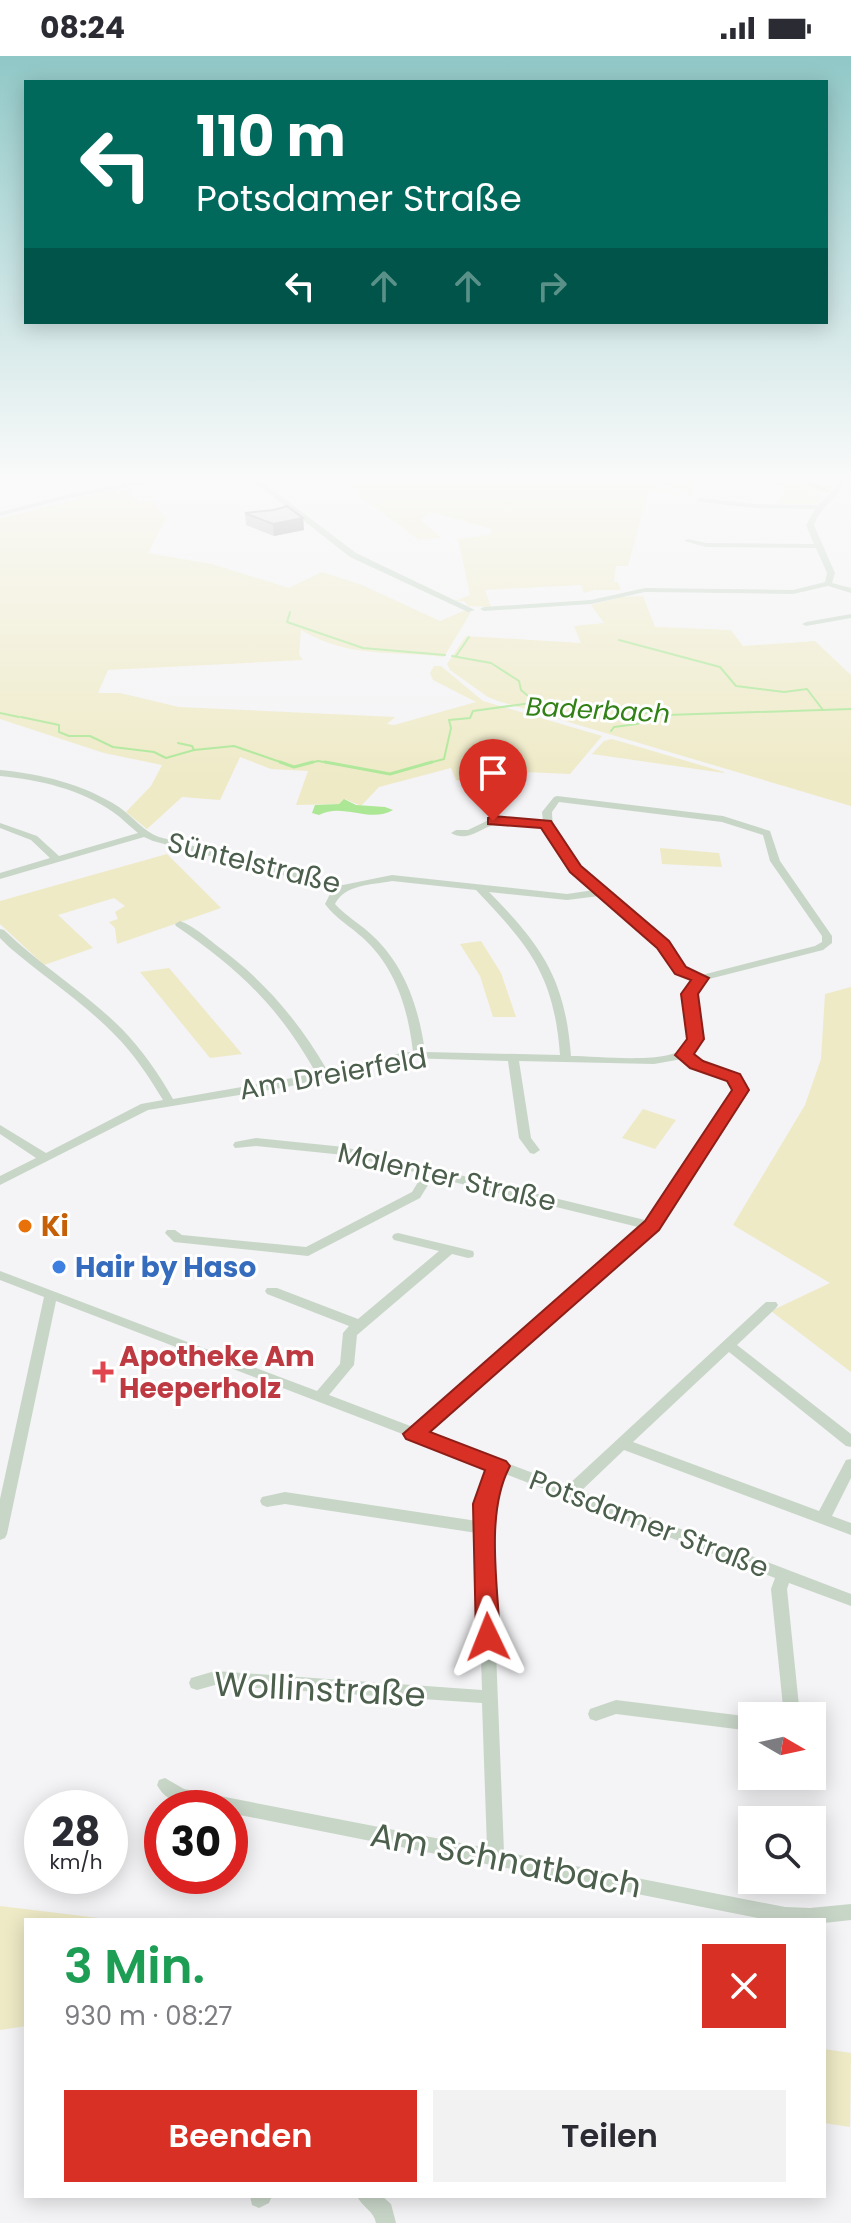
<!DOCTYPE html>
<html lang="de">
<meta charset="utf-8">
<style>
body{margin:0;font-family:Poppins,sans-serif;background:#f2f2f3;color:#2b2b33;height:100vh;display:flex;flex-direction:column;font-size:30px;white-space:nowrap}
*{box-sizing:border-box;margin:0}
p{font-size:26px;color:#7c7c81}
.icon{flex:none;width:44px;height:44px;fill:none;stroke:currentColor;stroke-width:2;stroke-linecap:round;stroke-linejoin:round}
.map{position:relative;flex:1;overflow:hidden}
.sheet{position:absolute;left:24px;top:1862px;width:802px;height:280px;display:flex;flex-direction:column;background:#fff;border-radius:0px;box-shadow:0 4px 20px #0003}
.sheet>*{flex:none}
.guide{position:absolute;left:24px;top:24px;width:804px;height:244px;border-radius:0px;box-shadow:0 4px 20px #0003;background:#00695c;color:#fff;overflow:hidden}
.needle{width:52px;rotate:99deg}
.buttons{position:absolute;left:738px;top:1646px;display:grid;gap:16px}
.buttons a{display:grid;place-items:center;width:88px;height:88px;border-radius:0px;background:#fff;box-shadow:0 4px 20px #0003;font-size:40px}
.speed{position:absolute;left:24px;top:1734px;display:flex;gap:16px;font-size:40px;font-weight:700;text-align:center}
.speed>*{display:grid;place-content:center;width:104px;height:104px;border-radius:50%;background:#fff;box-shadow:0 4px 20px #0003;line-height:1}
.speed small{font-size:20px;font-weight:400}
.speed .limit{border:12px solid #d22;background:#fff;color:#111}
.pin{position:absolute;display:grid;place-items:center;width:68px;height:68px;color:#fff;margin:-82px -34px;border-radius:50% 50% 50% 0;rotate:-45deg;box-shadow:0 0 8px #0007}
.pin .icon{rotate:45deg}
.me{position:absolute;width:88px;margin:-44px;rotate:358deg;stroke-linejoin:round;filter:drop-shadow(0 0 6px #0008)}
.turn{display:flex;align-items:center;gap:28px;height:168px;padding:0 40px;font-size:36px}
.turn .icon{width:104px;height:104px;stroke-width:2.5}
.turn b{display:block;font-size:56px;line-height:68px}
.lanes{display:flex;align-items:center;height:76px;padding:0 40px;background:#0003;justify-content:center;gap:40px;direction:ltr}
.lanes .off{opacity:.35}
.round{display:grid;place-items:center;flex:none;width:84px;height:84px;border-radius:0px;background:#f2f2f3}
.overview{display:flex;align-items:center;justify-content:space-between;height:136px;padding:0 40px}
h1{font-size:48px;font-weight:600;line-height:60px;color:#1e9e55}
.button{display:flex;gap:16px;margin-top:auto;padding:16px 40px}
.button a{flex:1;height:92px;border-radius:0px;background:#d93025;color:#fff;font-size:32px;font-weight:600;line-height:92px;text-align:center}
.button a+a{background:#f2f2f3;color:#2b2b33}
.status{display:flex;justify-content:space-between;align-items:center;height:56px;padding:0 40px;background:#fff;direction:ltr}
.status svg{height:22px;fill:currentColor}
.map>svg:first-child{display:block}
.green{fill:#eeeac6}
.water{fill:#ace796}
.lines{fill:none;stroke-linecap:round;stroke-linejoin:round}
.stream-far1{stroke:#ace796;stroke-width:2}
.stream{stroke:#ace796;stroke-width:3}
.minor{fill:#c8d6c8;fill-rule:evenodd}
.wall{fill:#b3b8b4}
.shaded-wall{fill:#929692}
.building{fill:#d0d6d1;stroke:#929692;stroke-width:2}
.route{fill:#d93025;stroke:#8d1f18;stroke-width:2}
.food-dot{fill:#e8710a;stroke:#fff;stroke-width:3}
.shop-dot{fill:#3f7fe0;stroke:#fff;stroke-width:3}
.health-dot{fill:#e0444e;stroke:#fff;stroke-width:3}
.labels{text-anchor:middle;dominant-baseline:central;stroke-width:6;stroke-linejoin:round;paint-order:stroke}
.far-water-label{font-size:26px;font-style:italic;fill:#328116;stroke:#fff}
.street-label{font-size:28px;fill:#4b5f4c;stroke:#fff}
.food-label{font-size:28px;font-weight:bold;fill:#c56008;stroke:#fff;text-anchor:start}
.shop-label{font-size:28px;font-weight:bold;fill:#366cbe;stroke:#fff;text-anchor:start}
.health-label{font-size:28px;font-weight:bold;fill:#be3a42;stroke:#fff;text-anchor:start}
.near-street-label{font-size:34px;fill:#4b5f4c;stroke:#fff}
</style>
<div class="status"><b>08:24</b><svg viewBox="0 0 49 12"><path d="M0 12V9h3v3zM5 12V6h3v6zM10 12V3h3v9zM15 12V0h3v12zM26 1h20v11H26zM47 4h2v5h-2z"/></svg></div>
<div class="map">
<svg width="851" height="2167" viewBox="0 0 851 2167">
<rect width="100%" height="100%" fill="#f4f3f5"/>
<g class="green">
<path d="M 340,425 L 698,425 L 689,438 L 675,431 L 646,427 L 685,438 L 648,436 L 628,510 L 616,510 L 614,526 L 618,526 L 621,534 L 595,534 L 584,537 L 581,529 L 485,534 L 491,551 L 468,550 L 464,545 L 455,545 L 470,539 L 458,483 L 490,479 L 492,473 L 430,456 L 421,464 L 441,482 L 419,484 Z"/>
<path d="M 762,425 L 809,425 L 834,432 L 823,438 L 800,434 L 823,441 L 814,448 L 779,448 L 786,431 Z"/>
<path d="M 123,432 L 140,447 L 152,444 L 166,462 L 148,497 L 212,508 L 289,532 L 322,516 L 362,529 L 440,565 L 466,554 L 471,556 L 444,601 C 391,594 350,603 301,574 L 299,599 L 303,604 L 108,614 L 98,637 L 120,637 L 179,651 L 395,661 L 387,668 L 394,669 L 476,646 L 433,624 L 430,617 L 434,610 L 441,610 L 483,645 L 602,680 L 570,718 L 505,715 L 501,728 L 456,724 L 451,712 L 379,731 L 361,750 L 345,743 L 339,748 L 296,749 L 308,715 L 271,713 L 240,701 L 220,744 L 182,741 L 147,773 L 126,756 L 151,730 L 162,709 L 104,697 L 0,663 L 0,462 Z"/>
<path d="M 643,540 L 655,571 L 731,574 L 743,590 L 815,585 L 851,619 L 851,750 L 498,645 L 488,641 L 450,614 L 447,608 L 466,580 L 581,587 L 574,570 L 604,567 L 591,549 L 621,541 Z"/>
<path d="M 612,683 L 724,716 L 724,717 L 592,698 L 604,685 Z"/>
<path d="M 660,792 L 719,797 L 722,811 L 662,808 Z"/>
<path d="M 167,798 L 221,852 L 117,888 L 115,872 L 109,866 L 118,863 L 115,856 L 125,850 L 114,842 L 58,859 L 93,892 L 44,909 L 0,868 L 0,845 Z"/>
<path d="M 481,885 L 501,917 L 516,961 L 493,961 L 480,920 L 460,888 Z"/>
<path d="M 169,912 L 242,998 L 210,1002 L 140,916 Z"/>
<path d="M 851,931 L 851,1316 L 771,1255 L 830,1227 L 733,1169 L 805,1049 L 821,1003 L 825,938 Z"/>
<path d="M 643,1053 L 676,1064 L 655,1093 L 622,1082 Z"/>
<path d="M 0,1850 L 115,1864 L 26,1864 L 26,1970 L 0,1974 Z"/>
<path d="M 824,1993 L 851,1997 L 850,2071 L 824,2067 Z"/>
</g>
<path class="water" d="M 344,743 L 356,749 L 385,751 L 393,754 C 370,768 343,746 319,759 L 312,757 L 315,749 L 339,748 Z"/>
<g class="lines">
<g class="stream-far1">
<path d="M 803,425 L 828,435"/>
<path d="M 290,556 L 287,566 L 363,592 L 445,599"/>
<path d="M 619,584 L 720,611 L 736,630 L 784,636 L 807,633 L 823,654"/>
<path d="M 452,600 L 491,607 L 519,625 L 521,634 L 534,645"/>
<path d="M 456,600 L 469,581"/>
<path d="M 0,657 L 19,661"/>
<path d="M 21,661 L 59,669 L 59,676 L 69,680 L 90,680 L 113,691 L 154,696 L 166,702 L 194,694 L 234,690 L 286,708"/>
<path d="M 611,675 L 614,671 L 637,668 L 658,658"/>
<path d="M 178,687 L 192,690 L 194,694"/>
<path d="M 305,708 L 318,705 L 336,708"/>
<path d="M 425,708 L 444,703 L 451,672 L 449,664 L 470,662 L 473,655 L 538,646 L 667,659 L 851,653"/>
</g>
<g class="stream">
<path d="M 280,706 L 294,711 L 313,706"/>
<path d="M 325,706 L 390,718 L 432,706"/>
</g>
<g class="minor">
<path d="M 144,425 L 158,425 L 70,442 L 0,460 L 0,456 L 70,438 Z"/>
<path d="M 253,425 L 261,425 L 356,497 L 475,554 L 468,556 L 350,501 Z"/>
<path d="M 839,425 L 846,425 C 838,442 820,451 814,469 L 835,517 L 832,527 L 851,532 L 851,537 L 828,530 L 793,538 L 645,536 L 591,548 L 484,555 L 480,553 L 484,551 L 591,544 L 645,532 L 793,534 L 825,526 L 827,517 L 816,492 L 706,491 L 684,485 L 688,483 L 706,487 L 814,488 L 806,469 L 815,453 L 754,452 L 700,446 L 696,444 L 700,442 L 754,448 L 818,449 L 833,435 Z"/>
<path d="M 851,558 L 851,562 L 806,570 L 802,568 L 806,566 Z"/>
<path d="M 0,714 C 42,718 83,728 119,751 C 133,761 143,775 159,781 L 343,829 L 392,819 L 567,838 L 594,834 L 557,795 L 544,771 C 530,770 505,765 493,769 C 478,774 467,786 451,777 L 456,774 L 468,774 L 493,762 L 543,765 L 542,756 L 554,741 L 557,740 L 723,760 L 770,775 L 780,805 L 832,880 L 832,887 L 823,894 L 705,924 C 683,952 713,978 690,998 L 701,1006 L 738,1020 L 746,1034 L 656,1173 L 426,1376 L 567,1430 L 766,1246 L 776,1246 L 778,1249 L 776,1252 L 737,1289 L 851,1378 L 851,1391 L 846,1390 L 729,1296 L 633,1386 L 819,1455 L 846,1404 L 851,1403 L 851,1422 L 832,1460 L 851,1467 L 851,1479 L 624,1394 L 581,1435 L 851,1538 L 851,1550 L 789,1527 L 787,1533 L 800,1660 L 784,1660 L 771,1533 L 775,1522 L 503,1417 L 495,1432 L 491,1472 L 504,1796 L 785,1851 L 810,1852 L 851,1848 L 851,1864 L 824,1867 L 824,1864 L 768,1864 L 230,1757 L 230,1752 C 205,1752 170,1754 157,1729 L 159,1724 L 165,1722 L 184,1733 L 487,1792 L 482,1647 L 215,1629 L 197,1634 L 191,1632 L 189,1627 L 191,1622 L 215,1615 L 482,1634 L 477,1477 L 285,1448 L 267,1451 L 262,1449 L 260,1445 L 262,1441 L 285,1436 L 477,1465 L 481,1432 L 491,1412 L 56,1245 L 7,1478 L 5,1482 L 0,1484 L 0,1443 L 44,1241 L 0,1224 L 0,1215 L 317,1335 L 340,1308 L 343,1277 L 349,1270 L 267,1238 L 265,1235 L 267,1232 L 277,1232 L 358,1263 L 439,1195 L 394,1184 L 392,1181 L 394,1178 L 398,1177 L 473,1195 L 474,1198 L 473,1201 L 468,1202 L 452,1198 L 357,1279 L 354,1309 L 329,1339 L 413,1371 L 642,1172 L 433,1121 L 420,1142 L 308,1200 L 174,1186 L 165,1177 L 167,1174 L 175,1174 L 182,1179 L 306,1191 L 412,1136 L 423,1118 L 344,1099 L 256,1090 L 235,1092 L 233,1089 L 235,1086 L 256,1082 L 344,1091 L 649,1165 L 734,1034 L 729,1024 L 693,1010 L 682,1003 L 654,1008 L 519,1005 L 531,1082 L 540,1094 L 534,1098 L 530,1097 L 519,1082 L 508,1005 L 406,1002 L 287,1031 L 148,1054 L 0,1129 L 0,1120 L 36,1102 L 0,1078 L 0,1069 L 46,1097 L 141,1048 L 163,1044 C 149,1021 134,998 115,979 C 83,946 44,921 9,891 L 0,882 L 0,873 L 4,874 C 41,910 86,937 122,973 C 142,994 159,1018 173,1043 L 287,1023 L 316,1017 C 278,950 239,913 176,870 L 175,868 L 180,865 C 193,870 205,880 216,889 C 263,923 298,964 327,1014 L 406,996 L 413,996 C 408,953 396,912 363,882 C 350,870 335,862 325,848 L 330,838 L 335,833 L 153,785 L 144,781 L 0,823 L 0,817 L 50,802 L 31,784 L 0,772 L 0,767 L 37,780 L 59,800 L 138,777 C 129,770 122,762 113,756 C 80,733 40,724 0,720 ZM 559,746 L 722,766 L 763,779 L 770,805 L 822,880 L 822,886 L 815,890 L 702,919 C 680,911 672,891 656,877 C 625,849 571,814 555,775 C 553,769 552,762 552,756 ZM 392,825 L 476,834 C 530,891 554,919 560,999 L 425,996 C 419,953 406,912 374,881 C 362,869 347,861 335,848 C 345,828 372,829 392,825 ZM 489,836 L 567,844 L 599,840 L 648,881 L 675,912 L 694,923 C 681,941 685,950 688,970 C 689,979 689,987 682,993 C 665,1008 596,1000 571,1000 C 565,922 542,890 489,836 Z"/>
<path d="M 616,1644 L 752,1661 L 752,1675 L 616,1658 L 596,1665 L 590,1663 L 588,1658 L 590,1653 Z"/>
<path d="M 250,2140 L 272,2140 L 269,2147 L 259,2152 L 252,2149 Z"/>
<path d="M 357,2140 L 382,2140 L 391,2148 L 396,2167 L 376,2167 C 374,2155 362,2151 357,2140 Z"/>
</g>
</g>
<path class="wall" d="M 245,457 L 303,462 L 304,474 L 274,480 L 246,469 Z"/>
<path class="shaded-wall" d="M 303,462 L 304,474 L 274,480 L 273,468 Z"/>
<path class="building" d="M 287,450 L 303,462 L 273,468 L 245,457 L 274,454 Z"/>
<linearGradient id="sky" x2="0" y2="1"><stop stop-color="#90c8c7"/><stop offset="0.58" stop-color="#fafafa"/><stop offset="1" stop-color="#fafafa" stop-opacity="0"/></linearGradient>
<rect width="851" height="728" fill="url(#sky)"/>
<path class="route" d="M 493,760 L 551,765 L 581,810 L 669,885 L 686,911 L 709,922 L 698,938 L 704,983 L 694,998 L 703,1005 L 740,1018 L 749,1034 L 659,1174 L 430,1376 L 506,1405 L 510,1410 C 485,1456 498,1530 500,1581 L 496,1588 L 488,1591 L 479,1588 L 476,1581 L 473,1448 L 485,1414 L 406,1383 L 403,1378 L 645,1165 L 732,1034 L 727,1025 L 690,1012 L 675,999 L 687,983 L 681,938 L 691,924 L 675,918 L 657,892 L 570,816 L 541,772 L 488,768 L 488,762 Z"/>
<circle class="food-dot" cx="25" cy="1170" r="8"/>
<circle class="shop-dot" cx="59" cy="1211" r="8"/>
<path class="health-dot" d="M99 1304h8v8h8v8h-8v8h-8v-8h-8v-8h8z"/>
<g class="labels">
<g class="far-water-label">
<text transform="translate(598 654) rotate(3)">Baderbach</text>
</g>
<g class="street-label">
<text transform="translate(254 807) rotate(14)">Süntelstraße</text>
<text transform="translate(333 1018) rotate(-10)">Am Dreierfeld</text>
<text transform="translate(447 1121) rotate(13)">Malenter Straße</text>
<text transform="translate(649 1468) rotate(21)">Potsdamer Straße</text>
</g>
<g class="food-label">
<text x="41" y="1170">Ki</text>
</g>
<g class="shop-label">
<text x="75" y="1211">Hair by Haso</text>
</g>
<g class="health-label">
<text x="119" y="1300">Apotheke Am<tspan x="119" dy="32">Heeperholz</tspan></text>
</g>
<g class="near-street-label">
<text transform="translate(320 1633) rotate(3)">Wollinstraße</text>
<text transform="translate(506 1804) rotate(11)">Am Schnatbach</text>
</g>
</g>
</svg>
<div class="buttons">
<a><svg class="needle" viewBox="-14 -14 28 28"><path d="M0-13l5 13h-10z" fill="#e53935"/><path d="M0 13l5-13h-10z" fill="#7c7c81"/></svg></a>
<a><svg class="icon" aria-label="search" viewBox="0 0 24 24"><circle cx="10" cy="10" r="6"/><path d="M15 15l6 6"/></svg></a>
</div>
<div class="speed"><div>28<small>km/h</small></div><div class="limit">30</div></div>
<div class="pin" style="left:493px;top:765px;background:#d93025"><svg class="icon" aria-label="arrive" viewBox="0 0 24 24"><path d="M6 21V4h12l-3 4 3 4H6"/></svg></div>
<svg class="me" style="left:488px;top:1581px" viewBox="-20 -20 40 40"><path d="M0-17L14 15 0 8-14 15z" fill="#d93025" stroke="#fff" stroke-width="4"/></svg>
<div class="guide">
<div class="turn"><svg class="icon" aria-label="left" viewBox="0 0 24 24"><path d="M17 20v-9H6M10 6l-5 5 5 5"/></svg><div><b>110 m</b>Potsdamer Straße</div></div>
<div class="lanes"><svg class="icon" aria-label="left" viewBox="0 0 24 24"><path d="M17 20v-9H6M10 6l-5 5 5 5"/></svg><svg class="icon off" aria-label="ahead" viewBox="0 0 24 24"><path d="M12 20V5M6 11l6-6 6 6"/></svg><svg class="icon off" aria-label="ahead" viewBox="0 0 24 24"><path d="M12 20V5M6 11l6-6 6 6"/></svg><svg class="icon off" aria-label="right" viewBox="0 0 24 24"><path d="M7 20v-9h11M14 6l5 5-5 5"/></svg></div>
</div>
<section class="sheet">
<div class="overview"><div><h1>3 Min.</h1><p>930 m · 08:27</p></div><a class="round" style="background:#d93025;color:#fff"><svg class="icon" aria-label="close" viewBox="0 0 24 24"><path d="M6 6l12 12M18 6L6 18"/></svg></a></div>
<div class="button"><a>Beenden</a><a>Teilen</a></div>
</section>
</div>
